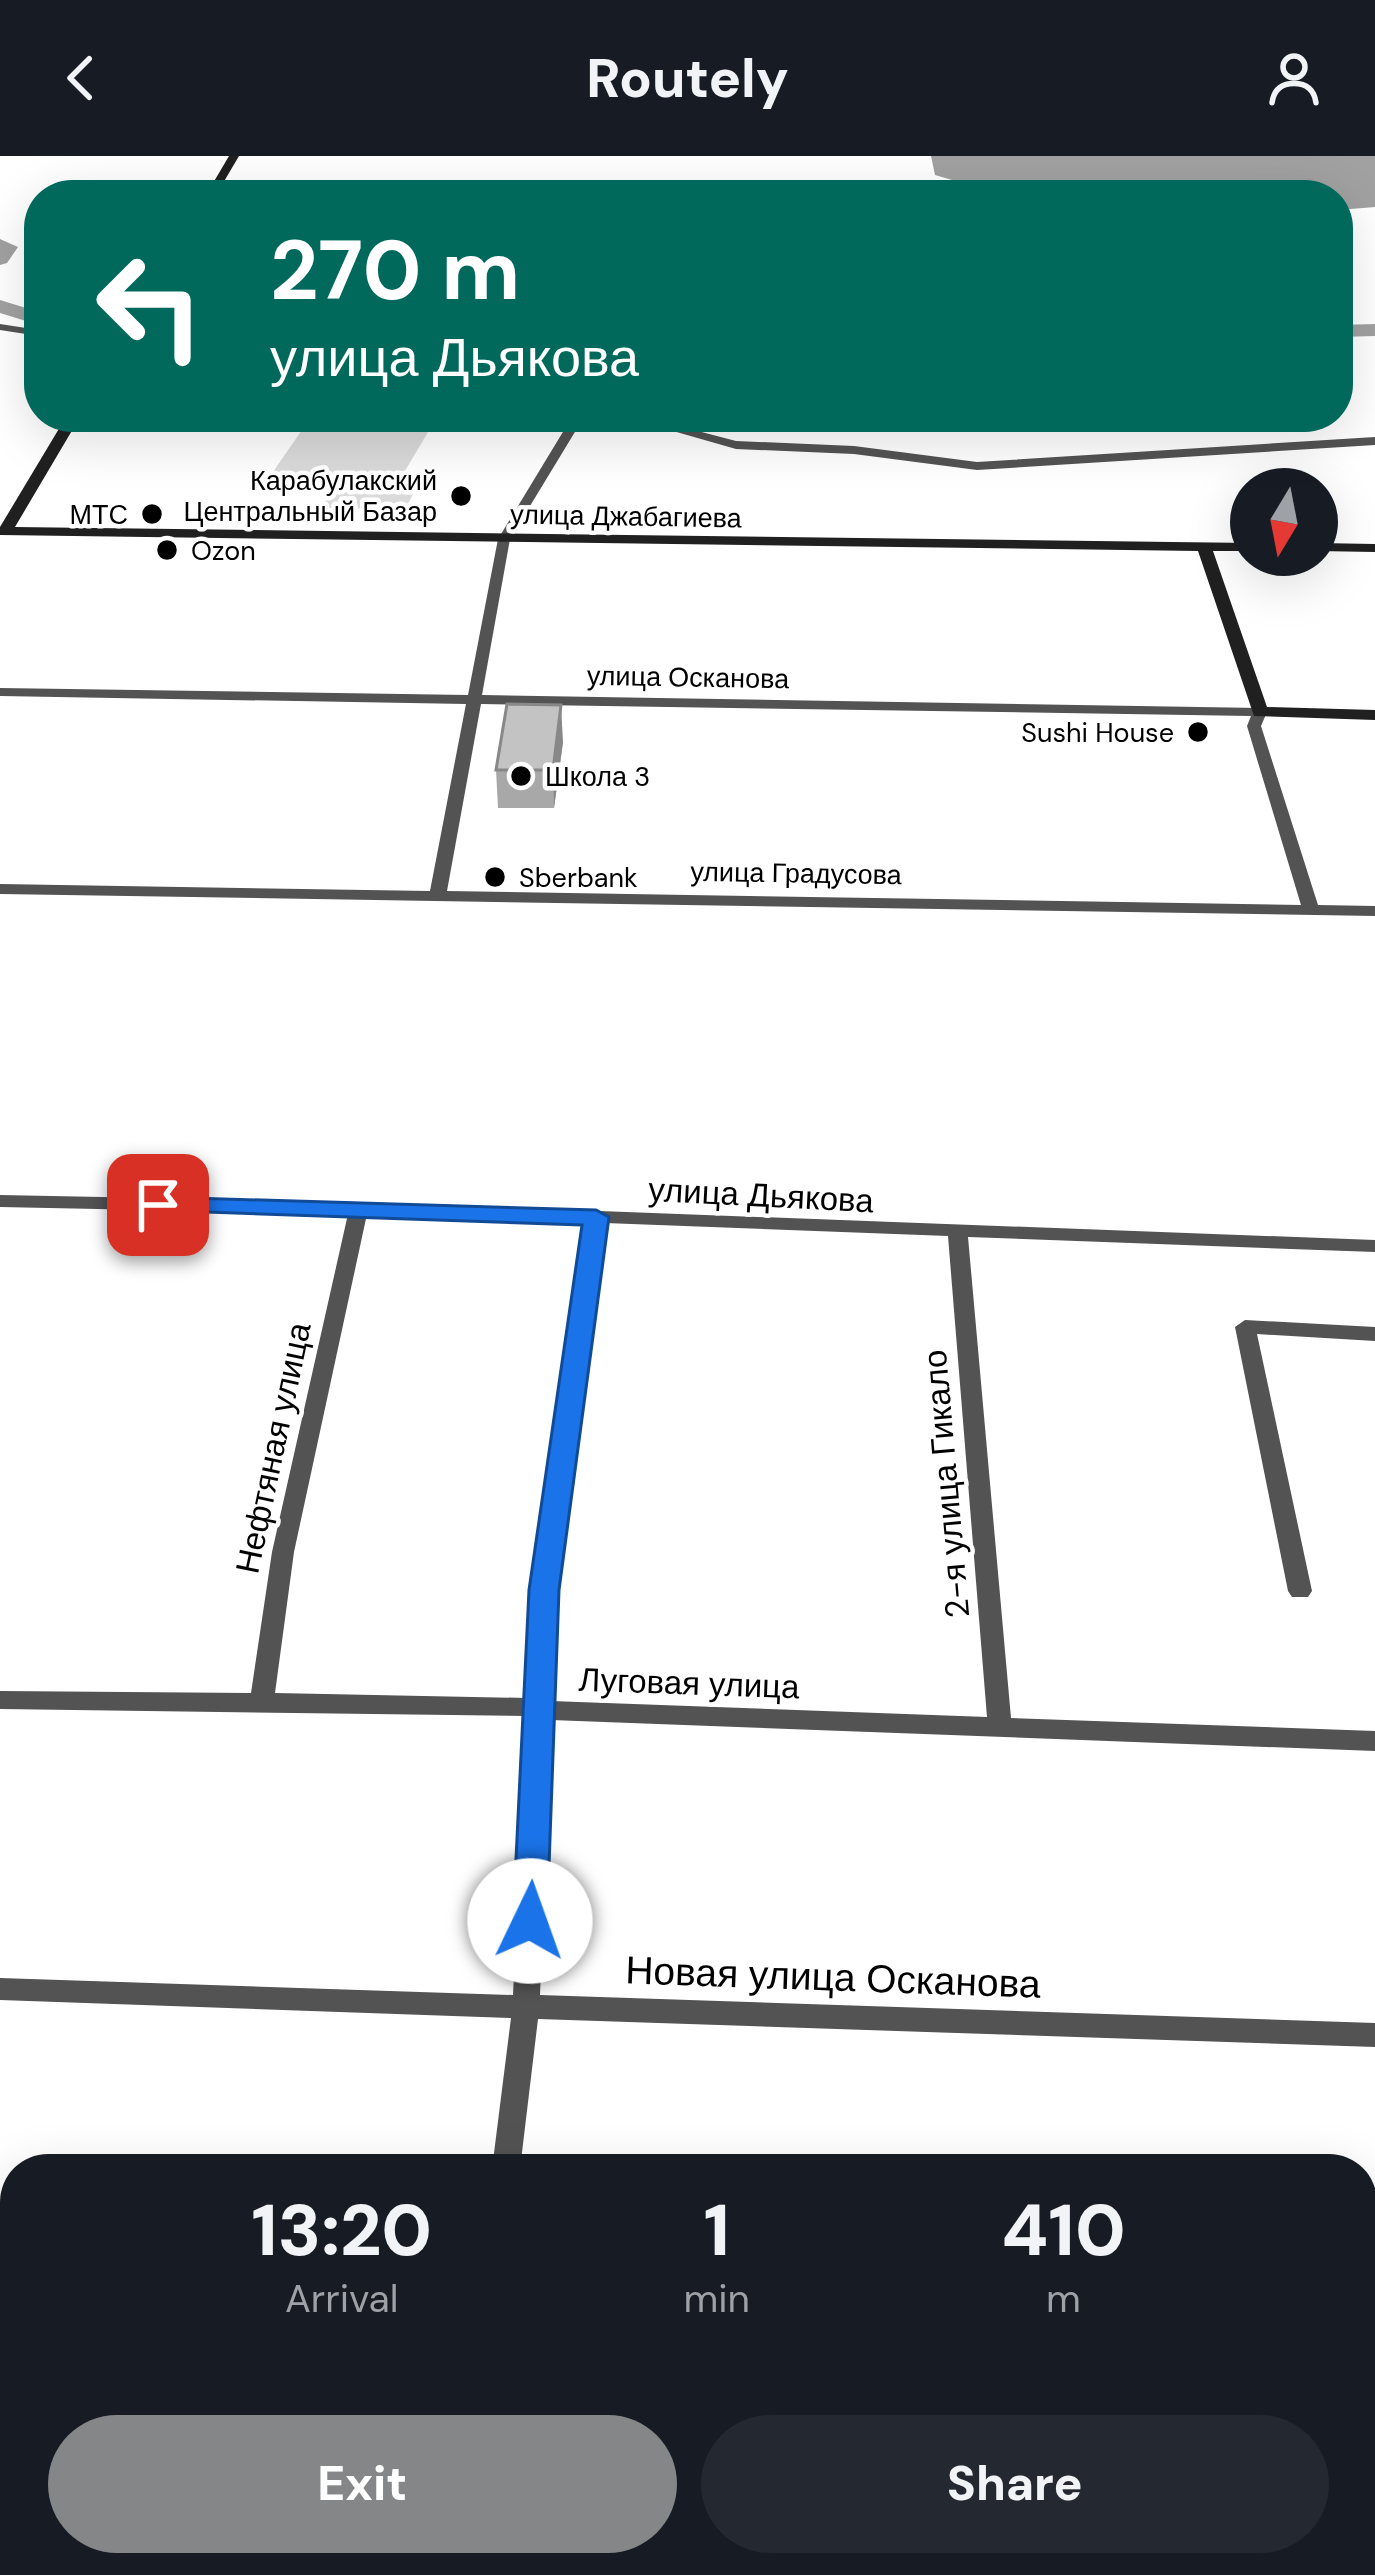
<!DOCTYPE html>
<meta charset="utf-8">
<style>
body{margin:0;font-family:"DM Sans",sans-serif;background:#242831;color:#f1f3f6;height:100vh;display:flex;flex-direction:column;font-size:45px;white-space:nowrap}
*{box-sizing:border-box;margin:0}
p{font-size:39px;color:#9ea1a6}
.icon{flex:none;width:66px;height:66px;fill:none;stroke:currentColor;stroke-width:2;stroke-linecap:round;stroke-linejoin:round}
.map{position:relative;flex:1;overflow:hidden}
.drawer{position:absolute;left:0px;top:1998px;width:1377px;height:423px;display:flex;flex-direction:column;background:#171b24;border-radius:48px 48px 0 0;box-shadow:0 12px 48px #0002}
.drawer>*{flex:none}
.banner{position:absolute;left:24px;top:24px;width:1329px;height:252px;border-radius:48px;box-shadow:0 12px 48px #0002;background:#00695c;color:#fff;overflow:hidden}
.needle{width:78px;rotate:190deg}
.tools{position:absolute;left:1230px;top:312px;display:grid;gap:24px}
.tools a{display:grid;place-items:center;width:108px;height:108px;border-radius:50%;background:#171b24;box-shadow:0 12px 48px #0002;font-size:60px}
.pin{position:absolute;display:grid;place-items:center;width:102px;height:102px;color:#fff;margin:-51px;border-radius:24px;box-shadow:0 6px 18px #0006}
.me{position:absolute;width:132px;margin:-66px;rotate:3deg;stroke-linejoin:round;filter:drop-shadow(0 0 9px #0008)}
.turn{display:flex;align-items:center;gap:42px;height:252px;padding:0 48px;font-size:54px}
.turn .icon{width:156px;height:156px;stroke-width:2.5}
.turn b{display:block;font-size:84px;line-height:102px}
.eta{display:flex;justify-content:space-evenly;align-items:center;height:204px;text-align:center}
.eta b{font-size:72px;font-weight:800;line-height:84px}
.primary-button{display:flex;gap:24px;margin-top:auto;padding:24px 48px}
.primary-button a{flex:1;height:138px;border-radius:72px;background:#858687;color:#fff;font-size:48px;font-weight:800;line-height:138px;text-align:center}
.primary-button a+a{background:#242831;color:#f1f3f6}
header{display:flex;justify-content:space-between;align-items:center;height:156px;padding:0 48px;background:#171b24;font-size:54px;font-weight:800}
.map>svg:first-child{display:block}
.green{fill:#dadada}
.water{fill:#a1a1a1}
.lines{fill:none;stroke-linecap:round;stroke-linejoin:round}
.river{fill:#a1a1a1;fill-rule:evenodd}
.minor{fill:#535353;fill-rule:evenodd}
.secondary{fill:#202020;fill-rule:evenodd}
.wall{fill:#a8a8a8}
.shaded-wall{fill:#888}
.building{fill:#c3c3c3;stroke:#888;stroke-width:3}
.route{fill:#1a73e8;stroke:#114b97;stroke-width:3}
.poi-dot{fill:#000;stroke:#fff;stroke-width:4.5}
.labels{text-anchor:middle;dominant-baseline:central;stroke-width:9;stroke-linejoin:round;paint-order:stroke}
.far-poi-label{font-size:27px;fill:#000;stroke:#fff;text-anchor:end}
.far-street-label{font-size:27px;fill:#000;stroke:#fff}
.street-label{font-size:33px;fill:#000;stroke:#fff}
.near-street-label{font-size:39px;fill:#000;stroke:#fff}
</style>
<header><svg class="icon" aria-label="back" viewBox="0 0 24 24"><path d="M15 5l-7 7 7 7"/></svg>Routely<svg class="icon" aria-label="person" viewBox="0 0 24 24"><circle cx="12" cy="8" r="4"/><path d="M4 21q1-7 8-7t8 7"/></svg></header>
<div class="map">
<svg width="1375" height="2419" viewBox="0 0 1375 2419">
<rect width="100%" height="100%" fill="#fff"/>
<g class="green">
<path d="M 311,261 L 437,261 L 396,330 L 268,323 Z"/>
<path d="M 332,334 L 413,338 L 405,354 L 352,352 L 348,359 L 318,358 Z"/>
</g>
<path class="water" d="M 931,0 L 1375,0 L 1375,51 L 1338,54 L 1338,39 L 1029,39 L 997,37 L 935,19 Z"/>
<g class="lines">
<g class="river">
<path d="M 0,83 L 18,91 L 7,107 L 0,109 Z"/>
<path d="M 0,144 L 39,156 L 39,169 L 0,157 Z"/>
<path d="M 1375,168 L 1375,180 L 1338,181 L 1338,169 Z"/>
</g>
<g class="minor">
<path d="M 0,168 L 39,174 L 39,180 L 0,174 Z"/>
<path d="M 572,261 L 584,261 L 510,383 L 482,539 L 1260,552 L 1267,556 L 1261,570 L 1318,749 L 1375,750 L 1375,760 L 0,738 L 0,728 L 430,735 L 466,548 L 0,540 L 0,532 L 468,539 L 498,383 ZM 481,548 L 1251,560 L 1247,570 L 1301,749 L 447,735 Z"/>
<path d="M 624,261 L 644,261 L 736,285 L 854,290 L 977,306 L 1375,281 L 1375,289 L 977,314 L 854,298 L 736,293 Z"/>
<path d="M 0,1039 L 359,1046 L 1375,1084 L 1375,1096 L 968,1081 L 1011,1562 L 1375,1575 L 1375,1595 L 551,1564 L 540,1839 L 1375,1867 L 1375,1891 L 538,1863 L 520,2013 L 492,2013 L 511,1862 L 0,1844 L 0,1822 L 513,1839 L 526,1560 L 0,1553 L 0,1535 L 251,1537 L 272,1396 L 348,1058 L 0,1051 ZM 367,1058 L 585,1066 L 532,1434 L 527,1542 L 275,1537 L 294,1396 ZM 605,1067 L 948,1080 L 987,1561 L 551,1545 L 556,1434 Z"/>
<path d="M 1245,1164 L 1375,1171 L 1375,1185 L 1257,1178 L 1312,1435 L 1308,1441 L 1292,1441 L 1288,1435 L 1235,1171 Z"/>
<path d="M 0,2140 L 15,2141 L 15,2169 L 0,2168 Z"/>
<path d="M 1362,2186 L 1375,2187 L 1375,2217 L 1362,2216 Z"/>
<path d="M 445,2406 L 477,2406 L 475,2419 L 443,2419 Z"/>
</g>
<g class="secondary">
<path d="M 229,0 L 239,0 L 216,39 L 206,39 Z"/>
<path d="M 66,261 L 80,261 L 15,371 L 1251,387 L 1251,395 L 1213,395 L 1267,551 L 1375,554 L 1375,564 L 1254,560 L 1198,395 L 0,379 L 0,371 Z"/>
<path d="M 1317,387 L 1375,388 L 1375,396 L 1317,395 Z"/>
</g>
</g>
<path class="wall" d="M 563,586 L 554,652 L 498,652 L 496,614 Z"/>
<path class="shaded-wall" d="M 561,549 L 563,586 L 554,652 L 553,614 Z"/>
<path class="building" d="M 507,548 L 561,549 L 553,614 L 496,614 Z"/>
<path class="route" d="M 158,1041 L 596,1054 L 609,1061 L 559,1434 L 547,1765 L 542,1775 L 530,1779 L 518,1775 L 513,1765 L 529,1434 L 582,1069 L 149,1054 L 145,1049 Z"/>
<g class="poi-dot">
<circle cx="461" cy="340" r="12"/>
<circle cx="152" cy="358" r="12"/>
<circle cx="167" cy="394" r="12"/>
<circle cx="1198" cy="576" r="12"/>
<circle cx="521" cy="620" r="12"/>
<circle cx="495" cy="721" r="12"/>
</g>
<g class="labels">
<g class="far-poi-label">
<text x="437" y="324">Карабулакский<tspan x="437" dy="31">Центральный Базар</tspan></text>
<text x="128" y="358">МТС</text>
<text x="191" y="394" text-anchor="start">Ozon</text>
<text x="1174" y="576">Sushi House</text>
<text x="545" y="620" text-anchor="start">Школа 3</text>
<text x="519" y="721" text-anchor="start">Sberbank</text>
</g>
<g class="far-street-label">
<text transform="translate(626 360) rotate(1)">улица Джабагиева</text>
<text transform="translate(688 521) rotate(1)">улица Осканова</text>
<text transform="translate(796 717) rotate(1)">улица Градусова</text>
</g>
<g class="street-label">
<text transform="translate(761 1039) rotate(3)">улица Дьякова</text>
<text transform="translate(273 1292) rotate(-78)">Нефтяная улица</text>
<text transform="translate(946 1328) rotate(-95)">2-я улица Гикало</text>
<text transform="translate(689 1527) rotate(2)">Луговая улица</text>
</g>
<g class="near-street-label">
<text transform="translate(833 1821) rotate(2)">Новая улица Осканова</text>
</g>
</g>
</svg>
<div class="tools">
<a><svg class="needle" viewBox="-14 -14 28 28"><path d="M0-13l5 13h-10z" fill="#e53935"/><path d="M0 13l5-13h-10z" fill="#9ea1a6"/></svg></a>
</div>
<div class="pin" style="left:158px;top:1049px;background:#d93025"><svg class="icon" aria-label="arrive" viewBox="0 0 24 24"><path d="M6 21V4h12l-3 4 3 4H6"/></svg></div>
<svg class="me" style="left:530px;top:1765px" viewBox="-20 -20 40 40"><circle r="19" fill="#fff"/><path d="M0-13L10 11 0 6-10 11z" fill="#1a73e8"/></svg>
<div class="banner">
<div class="turn"><svg class="icon" aria-label="left" viewBox="0 0 24 24"><path d="M17 20v-9H6M10 6l-5 5 5 5"/></svg><div><b>270 m</b>улица Дьякова</div></div>
</div>
<section class="drawer">
<div class="eta">
<div><b>13:20</b><p>Arrival</p></div>
<div><b>1</b><p>min</p></div>
<div><b>410</b><p>m</p></div>
</div>
<div class="primary-button"><a>Exit</a><a>Share</a></div>
</section>
</div>
